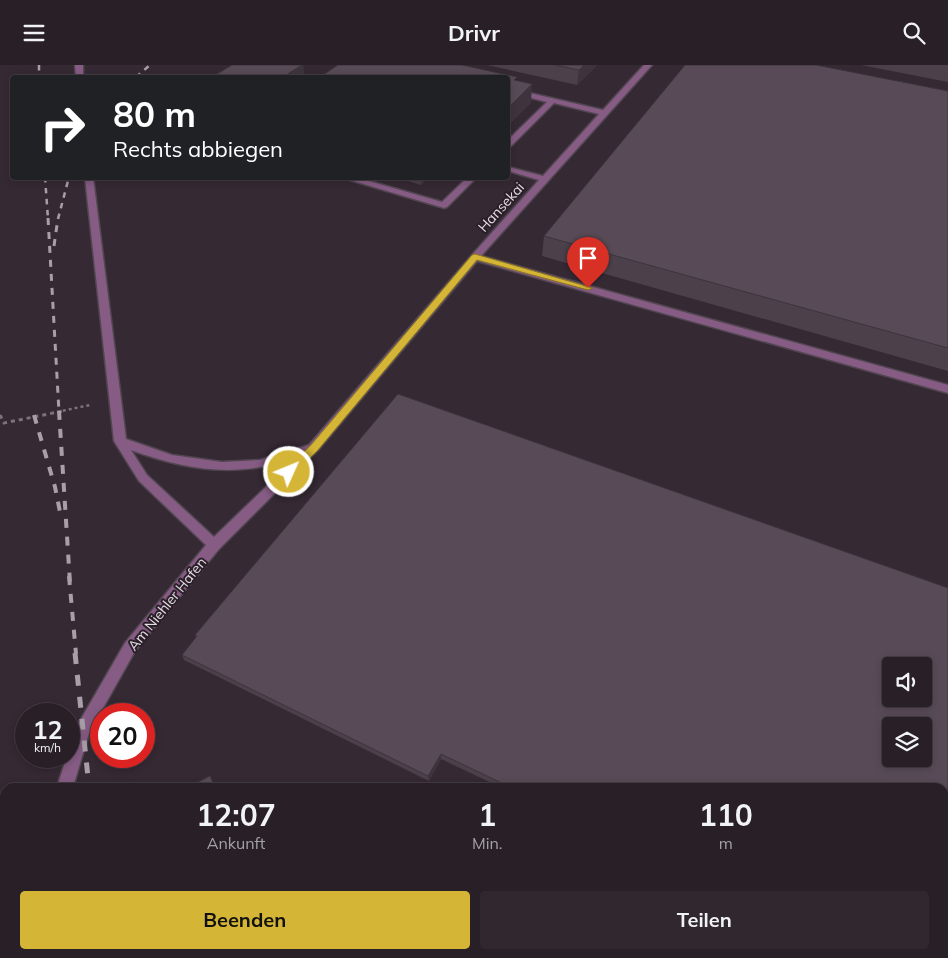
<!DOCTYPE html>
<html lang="de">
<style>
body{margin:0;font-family:Mulish,sans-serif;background:#30272f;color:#f1f3f6;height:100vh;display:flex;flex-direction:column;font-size:19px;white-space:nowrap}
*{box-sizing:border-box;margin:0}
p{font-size:16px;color:#a5a2a7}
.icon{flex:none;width:28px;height:28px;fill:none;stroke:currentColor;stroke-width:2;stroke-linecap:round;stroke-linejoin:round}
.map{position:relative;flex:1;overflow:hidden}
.details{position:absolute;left:0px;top:718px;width:949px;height:176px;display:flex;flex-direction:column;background:#281f27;border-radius:15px 15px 0 0;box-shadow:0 2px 8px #0003,0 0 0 1px #443d44}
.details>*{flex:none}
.banner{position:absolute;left:10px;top:10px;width:500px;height:105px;border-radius:5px;box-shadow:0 2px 8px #0003,0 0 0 1px #443d44;background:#202124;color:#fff;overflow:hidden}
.fabs{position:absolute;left:882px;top:592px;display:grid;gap:10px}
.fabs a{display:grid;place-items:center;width:50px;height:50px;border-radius:5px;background:#281f27;box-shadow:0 2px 8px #0003,0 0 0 1px #443d44;font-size:25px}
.speed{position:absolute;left:15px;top:638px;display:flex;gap:10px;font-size:25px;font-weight:700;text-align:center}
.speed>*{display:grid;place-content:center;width:65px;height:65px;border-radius:50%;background:#281f27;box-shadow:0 2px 8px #0003,0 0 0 1px #443d44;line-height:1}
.speed small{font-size:12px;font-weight:400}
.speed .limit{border:8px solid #d22;background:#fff;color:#111}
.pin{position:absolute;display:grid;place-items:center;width:42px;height:42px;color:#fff;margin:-51px -21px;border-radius:50% 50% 50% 0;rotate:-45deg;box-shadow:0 0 5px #0007}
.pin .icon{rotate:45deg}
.me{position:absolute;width:55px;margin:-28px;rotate:46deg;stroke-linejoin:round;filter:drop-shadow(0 0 4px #0008)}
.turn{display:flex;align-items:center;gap:18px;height:105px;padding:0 20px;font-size:22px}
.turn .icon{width:65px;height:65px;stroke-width:2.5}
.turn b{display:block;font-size:35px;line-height:42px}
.eta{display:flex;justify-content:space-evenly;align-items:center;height:85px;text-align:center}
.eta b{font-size:30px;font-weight:700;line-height:35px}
.button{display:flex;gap:10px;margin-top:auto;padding:10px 20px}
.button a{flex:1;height:58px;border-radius:5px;background:#d5b535;color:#111;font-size:20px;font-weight:700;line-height:58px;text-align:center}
.button a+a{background:#30272f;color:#f1f3f6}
header{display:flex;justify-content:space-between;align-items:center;height:65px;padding:0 20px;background:#281f27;font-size:22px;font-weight:700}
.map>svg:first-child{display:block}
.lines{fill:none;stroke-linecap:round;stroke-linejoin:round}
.minor-casing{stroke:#514650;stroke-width:3}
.path-far1{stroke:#7d727c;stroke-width:2.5;stroke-dasharray:3 3;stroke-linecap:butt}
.path{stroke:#7d727c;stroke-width:3;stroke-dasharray:4 4;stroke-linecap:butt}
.minor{fill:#865c84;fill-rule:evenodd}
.rail-far3{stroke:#a99fa8;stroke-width:2.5;stroke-dasharray:5.5 5.5;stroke-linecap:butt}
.rail-far2{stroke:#a99fa8;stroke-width:3;stroke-dasharray:7 7;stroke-linecap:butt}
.rail-far1{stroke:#a99fa8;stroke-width:4;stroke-dasharray:9 9;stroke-linecap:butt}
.rail{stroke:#a99fa8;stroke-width:5;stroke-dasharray:11 11;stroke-linecap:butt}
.wall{fill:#4c404b;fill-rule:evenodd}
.shaded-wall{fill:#3e343d}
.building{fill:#584b57;stroke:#3e343d;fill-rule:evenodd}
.route{fill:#d5b535;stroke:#8a7622}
.labels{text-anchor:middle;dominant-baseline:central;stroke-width:4;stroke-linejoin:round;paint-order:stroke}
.street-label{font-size:14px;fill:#e5dde4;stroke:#2b202a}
</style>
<header><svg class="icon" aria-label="menu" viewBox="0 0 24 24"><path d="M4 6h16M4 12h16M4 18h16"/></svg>Drivr<svg class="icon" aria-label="search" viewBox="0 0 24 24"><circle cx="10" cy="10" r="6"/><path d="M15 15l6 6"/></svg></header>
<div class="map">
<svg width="948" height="893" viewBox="0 0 948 893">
<rect width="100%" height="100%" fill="#352934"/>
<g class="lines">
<g class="minor-casing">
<g id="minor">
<path d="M 75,0 L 83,0 L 83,12 L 76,12 Z"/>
<path d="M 644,0 L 652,0 L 481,191 L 948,320 L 948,328 L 477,196 L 318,385 L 219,484 L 135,586 L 89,668 L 73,722 L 57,722 L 67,691 L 69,691 L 69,684 L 77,661 L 125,578 L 206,480 L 139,416 L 114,376 L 85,112 L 93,112 L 126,374 L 172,390 L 222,397 L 260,395 L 309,380 L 472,190 L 539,115 L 508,106 L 508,102 L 543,111 L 599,49 L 554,38 L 511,81 L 508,81 L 508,75 L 547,37 L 508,27 L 508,23 L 603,45 ZM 131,385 C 189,406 237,413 296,393 L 214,472 L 147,410 Z"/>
<path d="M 340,112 L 355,112 L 442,137 L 468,112 L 477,112 L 447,142 L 444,143 Z"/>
<rect x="23" y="889" width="18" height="4"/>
</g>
</g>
<path class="path-far1" d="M 57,347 L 90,340"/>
<path class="path" d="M 0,350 L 4,358 L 63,346"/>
<use href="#minor" class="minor"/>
<g class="rail-far3">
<path d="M 39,0 L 39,12"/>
<path d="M 136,12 L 150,0"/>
<path d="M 45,112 L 48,154"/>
<path d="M 58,154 L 69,112"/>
</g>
<g class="rail-far2">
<path d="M 48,153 L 59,347"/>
<path d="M 54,181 L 58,153"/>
</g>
<g class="rail-far1">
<path d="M 59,346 L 70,518"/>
<path d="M 34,350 L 55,422 L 60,447"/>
<path d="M 69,511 L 76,589"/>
</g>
<g class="rail">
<path d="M 75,588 L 89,722"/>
<path d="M 119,889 L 120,893"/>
</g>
</g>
<g class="wall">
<path d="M 487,0 L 597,0 L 577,20 Z"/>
<path d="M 861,0 L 948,0 L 948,17 Z"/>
<path d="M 948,26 L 948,306 L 542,191 L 544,171 Z"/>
<path d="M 395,112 L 429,112 L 421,120 Z"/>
<path d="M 398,329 L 948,523 L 948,893 L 753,893 L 744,889 L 944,889 L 944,722 L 500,722 L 441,694 L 429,716 L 184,595 L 182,590 L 196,573 L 195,570 ZM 891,601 L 924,601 L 924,634 L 891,634 ZM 891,661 L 924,661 L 924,694 L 891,694 Z"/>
</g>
<g class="shaded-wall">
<path d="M 302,0 L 303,0 L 305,12 L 283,12 Z"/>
<path d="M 584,0 L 597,0 L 577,20 L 579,5 Z"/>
<path d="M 532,19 L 531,38 L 508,61 L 508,43 Z"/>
<path d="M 421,112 L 429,112 L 421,120 Z"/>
<path d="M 441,689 L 441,694 L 429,716 L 428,711 Z"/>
<path d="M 186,889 L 204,889 L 197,893 L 178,893 Z"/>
</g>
<g class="building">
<path d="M 232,0 L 302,0 L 283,12 L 212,12 Z"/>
<path d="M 338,0 L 462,0 L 517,12 L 514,15 L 532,19 L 508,43 L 508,12 L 320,12 Z"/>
<path d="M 555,0 L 584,0 L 579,5 Z"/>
<path d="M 685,0 L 816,0 L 948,26 L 948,283 L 544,171 Z"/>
<path d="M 398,329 L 948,523 L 948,893 L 763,893 L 754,889 L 944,889 L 944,722 L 510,722 L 441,689 L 428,711 L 182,590 L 197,571 L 195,570 ZM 891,601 L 924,601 L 924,634 L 891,634 ZM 891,661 L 924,661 L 924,694 L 891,694 Z"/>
<path d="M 210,711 L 215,722 L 188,722 Z"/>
<path d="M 168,889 L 186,889 L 178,893 L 169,893 Z"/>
<path d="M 288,889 L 383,889 L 382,893 L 287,893 Z"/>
<path d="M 404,889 L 416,889 L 441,893 L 403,893 Z"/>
</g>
<path class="route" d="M 475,189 L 593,223 L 588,225 L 477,195 L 318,385 L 293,410 L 285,410 L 284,407 L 285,404 L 311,380 L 472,190 Z"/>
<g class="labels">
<g class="street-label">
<text transform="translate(501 142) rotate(-48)">Hansekai</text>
<text transform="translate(167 539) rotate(-51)">Am Niehler Hafen</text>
</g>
</g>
</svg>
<div class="fabs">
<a><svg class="icon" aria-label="sound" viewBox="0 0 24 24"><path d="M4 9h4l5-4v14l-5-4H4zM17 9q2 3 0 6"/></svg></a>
<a><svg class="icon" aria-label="layers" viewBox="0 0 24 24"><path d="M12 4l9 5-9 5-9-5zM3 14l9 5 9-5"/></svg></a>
</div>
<div class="speed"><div>12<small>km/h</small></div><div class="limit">20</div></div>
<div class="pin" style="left:588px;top:223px;background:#d93025"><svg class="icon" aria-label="arrive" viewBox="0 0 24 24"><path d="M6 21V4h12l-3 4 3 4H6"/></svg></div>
<svg class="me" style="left:289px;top:407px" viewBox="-20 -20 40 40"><circle r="17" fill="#d5b535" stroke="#fff" stroke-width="3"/><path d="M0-11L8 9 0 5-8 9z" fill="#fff"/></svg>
<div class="banner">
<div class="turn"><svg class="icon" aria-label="right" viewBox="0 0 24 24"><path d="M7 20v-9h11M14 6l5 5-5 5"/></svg><div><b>80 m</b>Rechts abbiegen</div></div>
</div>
<section class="details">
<div class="eta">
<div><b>12:07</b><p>Ankunft</p></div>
<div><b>1</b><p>Min.</p></div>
<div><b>110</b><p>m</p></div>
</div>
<div class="button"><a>Beenden</a><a>Teilen</a></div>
</section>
</div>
